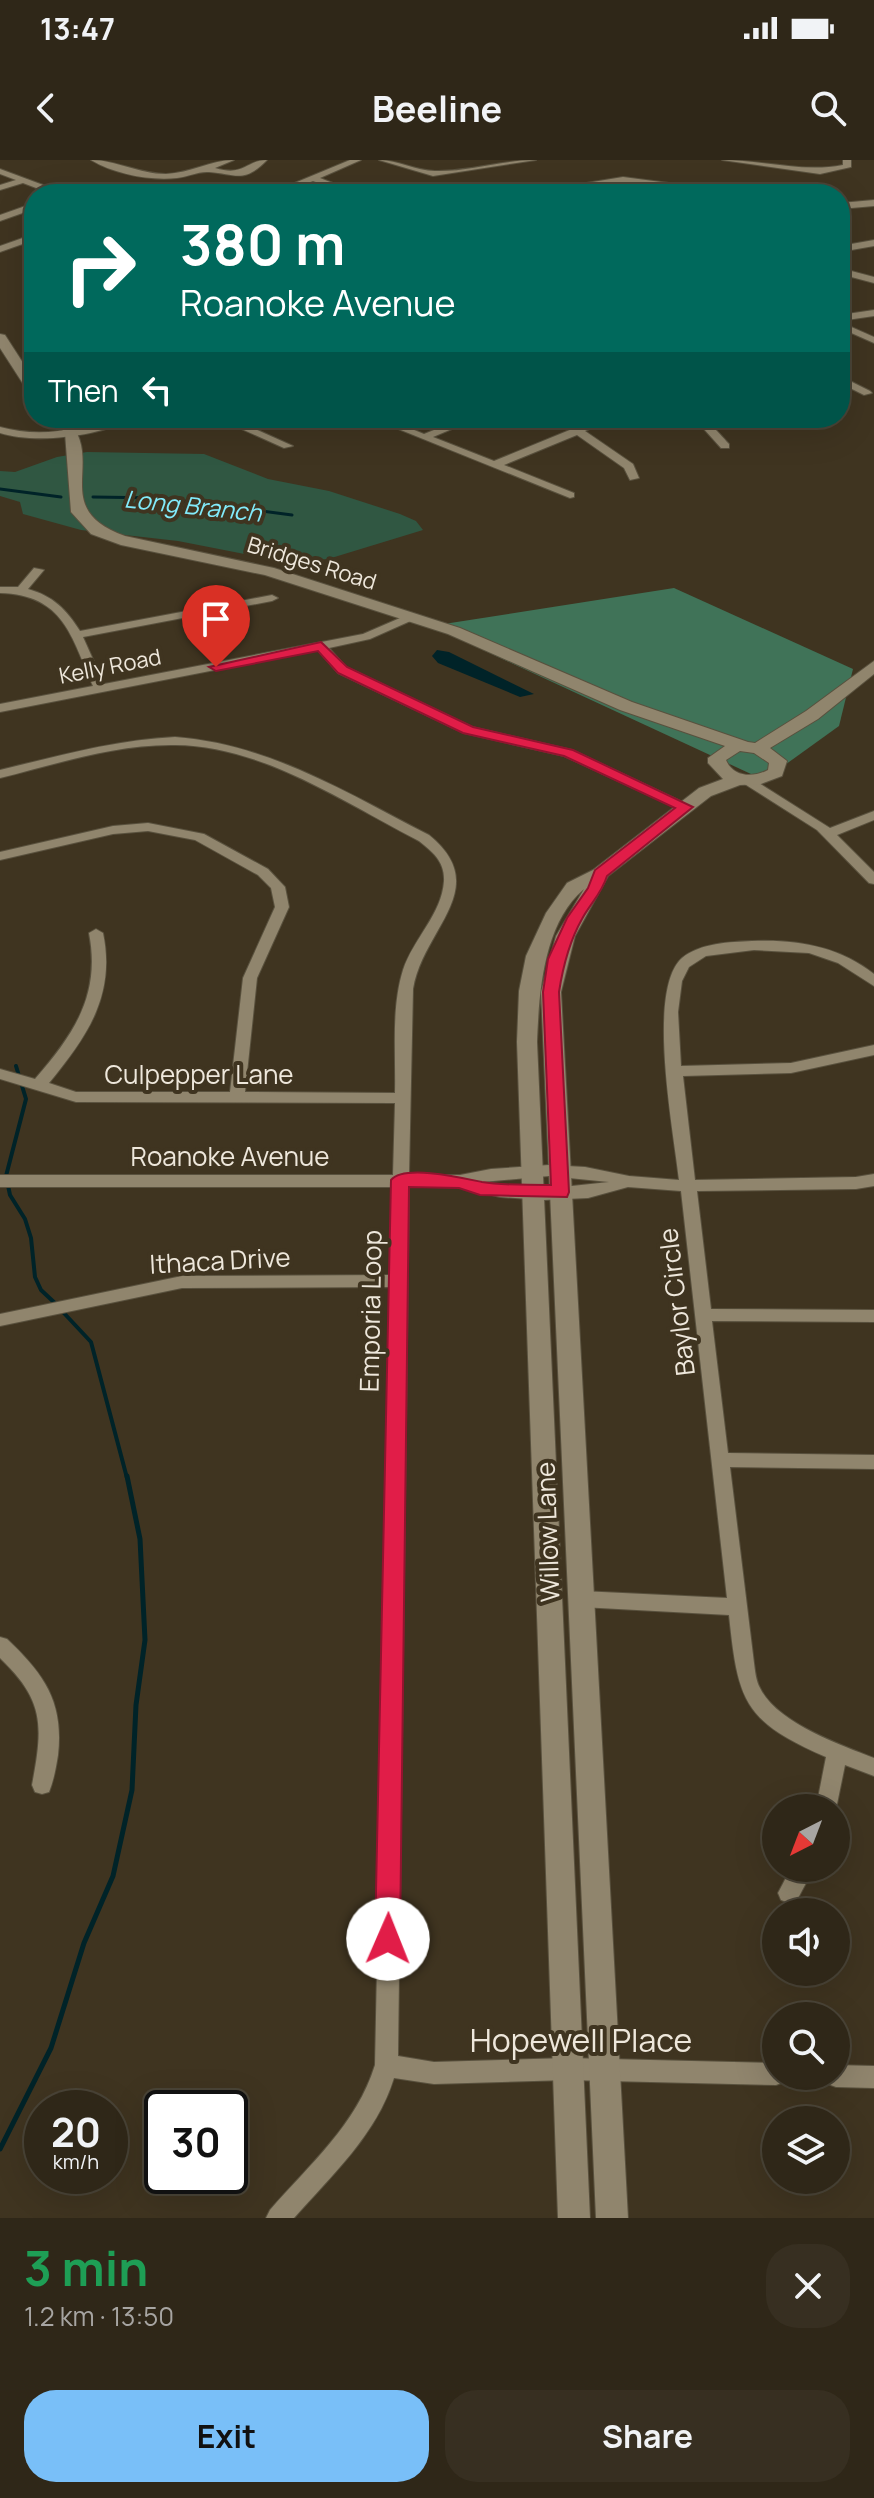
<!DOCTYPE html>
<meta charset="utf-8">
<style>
body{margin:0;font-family:Manrope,sans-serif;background:#372f21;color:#f1f3f6;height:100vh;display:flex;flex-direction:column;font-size:30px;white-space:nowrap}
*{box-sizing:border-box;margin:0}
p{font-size:26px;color:#a7a5a2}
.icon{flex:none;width:44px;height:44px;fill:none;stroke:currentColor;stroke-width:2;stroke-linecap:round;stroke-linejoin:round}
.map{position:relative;height:2058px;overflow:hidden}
.details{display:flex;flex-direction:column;background:#2f2718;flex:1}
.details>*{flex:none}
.banner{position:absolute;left:24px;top:24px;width:826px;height:244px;border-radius:32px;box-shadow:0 8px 32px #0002,0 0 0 2px #4a4437;background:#00695c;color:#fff;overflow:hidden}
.needle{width:52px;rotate:222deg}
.controls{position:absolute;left:762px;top:1634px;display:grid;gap:16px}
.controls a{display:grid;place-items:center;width:88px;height:88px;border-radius:50%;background:#2f2718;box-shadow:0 8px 32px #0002,0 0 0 2px #4a4437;font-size:40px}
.speed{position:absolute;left:24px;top:1930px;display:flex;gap:16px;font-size:40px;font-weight:700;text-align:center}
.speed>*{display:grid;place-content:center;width:104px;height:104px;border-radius:50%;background:#2f2718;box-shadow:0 8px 32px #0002,0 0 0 2px #4a4437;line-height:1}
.speed small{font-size:20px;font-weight:400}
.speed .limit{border:4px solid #111;border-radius:12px;background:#fff;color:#111}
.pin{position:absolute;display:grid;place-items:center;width:68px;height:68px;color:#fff;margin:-82px -34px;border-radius:50% 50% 50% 0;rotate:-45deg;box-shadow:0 0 8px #0007}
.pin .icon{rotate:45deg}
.me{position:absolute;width:88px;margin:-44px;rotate:1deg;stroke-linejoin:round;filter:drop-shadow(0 0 6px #0008)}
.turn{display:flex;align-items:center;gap:28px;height:168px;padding:0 24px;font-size:36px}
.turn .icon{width:104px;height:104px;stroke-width:2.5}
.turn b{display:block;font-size:56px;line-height:68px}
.then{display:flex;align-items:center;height:76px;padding:0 24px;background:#0003;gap:16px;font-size:30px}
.round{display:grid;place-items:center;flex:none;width:84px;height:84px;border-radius:32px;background:#372f21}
.head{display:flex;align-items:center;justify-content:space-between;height:136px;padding:0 24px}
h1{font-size:48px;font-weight:700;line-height:60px;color:#1e9e55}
.primary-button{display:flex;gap:16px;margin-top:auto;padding:16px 24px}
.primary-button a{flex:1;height:92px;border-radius:32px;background:#79bff8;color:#111;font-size:32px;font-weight:700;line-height:92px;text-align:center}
.primary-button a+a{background:#372f21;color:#f1f3f6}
.status{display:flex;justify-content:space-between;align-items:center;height:56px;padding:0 40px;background:#2f2718;direction:ltr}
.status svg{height:22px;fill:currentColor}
header{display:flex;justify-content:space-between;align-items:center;height:104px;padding:0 24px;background:#2f2718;font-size:36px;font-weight:700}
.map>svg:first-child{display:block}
.green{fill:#305742}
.forest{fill:#407358}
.water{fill:#002328}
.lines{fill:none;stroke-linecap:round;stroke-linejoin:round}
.stream-far2{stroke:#002328;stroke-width:3}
.stream-far1{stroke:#002328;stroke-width:4}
.stream{stroke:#002328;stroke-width:5}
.street-casing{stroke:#59513e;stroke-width:2}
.secondary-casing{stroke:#59513e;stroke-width:2}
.street{fill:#90856d;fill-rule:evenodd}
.secondary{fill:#90856d;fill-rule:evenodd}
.route{fill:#e11d48;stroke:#92132f;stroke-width:2}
.labels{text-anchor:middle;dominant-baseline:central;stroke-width:8;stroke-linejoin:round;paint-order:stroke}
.far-street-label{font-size:22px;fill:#eee7db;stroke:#3f3420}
.far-water-label{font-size:24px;font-style:italic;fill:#82ebfb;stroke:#3f3420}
.street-label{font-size:26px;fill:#eee7db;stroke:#3f3420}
.near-street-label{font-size:32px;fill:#eee7db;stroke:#3f3420}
</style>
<div class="status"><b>13:47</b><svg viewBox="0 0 49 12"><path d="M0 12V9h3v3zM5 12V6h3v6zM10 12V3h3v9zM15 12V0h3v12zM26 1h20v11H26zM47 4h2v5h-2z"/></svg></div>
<header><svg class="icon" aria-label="back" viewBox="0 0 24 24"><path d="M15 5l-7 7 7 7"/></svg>Beeline<svg class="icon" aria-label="search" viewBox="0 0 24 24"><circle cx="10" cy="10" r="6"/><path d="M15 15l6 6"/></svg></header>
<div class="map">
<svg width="874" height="2058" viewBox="0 0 874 2058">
<rect width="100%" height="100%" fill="#3f3420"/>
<path class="green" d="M 87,292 L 204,294 L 268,319 L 329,331 L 400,354 L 416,361 L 423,370 L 328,399 L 285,402 L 178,381 L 81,370 L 23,354 L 20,342 L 0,336 L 0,311 L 15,312 L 57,297 Z"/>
<path class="forest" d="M 674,428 L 853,509 L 839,566 L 764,620 L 431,466 Z"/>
<path class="water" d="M 437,490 L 449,492 L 534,534 L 520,537 L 438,503 L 432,496 Z"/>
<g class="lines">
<g class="stream-far2">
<path d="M 0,329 L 61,337"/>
<path d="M 93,337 L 160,338 L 292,355"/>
</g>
<g class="stream-far1">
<path d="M 16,906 L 26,939 L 6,1016 L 10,1035 L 25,1059 L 31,1078 L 35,1117 L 41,1130 L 57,1145"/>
<path d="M 62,1151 L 91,1182 L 127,1318"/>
</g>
<path class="stream" d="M 0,1989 L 51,1888 L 84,1783 L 113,1716 L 132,1630 L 136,1545 L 145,1480 L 140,1379 L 127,1316"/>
<g class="street-casing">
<g id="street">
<path d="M 91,0 C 116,0 139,14 166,14 C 190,13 211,0 234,0 L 215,8 C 245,17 246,0 267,0 C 244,24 236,14 209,12 C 199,11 187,17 177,18 C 150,21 114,14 91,0 Z"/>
<path d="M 350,0 L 361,0 L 320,18 L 361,34 L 349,34 L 313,21 L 279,34 L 268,34 Z"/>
<path d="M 379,0 C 398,0 416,11 435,11 C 468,12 502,0 536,0 L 433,16 Z"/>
<path d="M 722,0 C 763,0 803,13 843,5 L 843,0 L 851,0 L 851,7 L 820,14 Z"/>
<path d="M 0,9 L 62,32 L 63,34 L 52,34 L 23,23 L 0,30 L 0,25 L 16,20 L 0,14 Z"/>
<path d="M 623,17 L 738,32 L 742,34 C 702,34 664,22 624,22 C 589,21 554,34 519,34 Z"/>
<path d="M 874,40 L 874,46 L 840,49 L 840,43 Z"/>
<path d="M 34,43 L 34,49 L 0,61 L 0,55 Z"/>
<path d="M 34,74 L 34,80 L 0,92 L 0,86 Z"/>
<path d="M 874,80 L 874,86 L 840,92 L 840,86 Z"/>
<path d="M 840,108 L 874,117 L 874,123 L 840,114 Z"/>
<path d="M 874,150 L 874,156 L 840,161 L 840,155 Z"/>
<path d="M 840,162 L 874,177 L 874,183 L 840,168 Z"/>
<path d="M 840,216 L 870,231 L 872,233 L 864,235 L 840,223 Z"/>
<path d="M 115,258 L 131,258 C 101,277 34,284 0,273 L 0,267 C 40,278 76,270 115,258 Z"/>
<path d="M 217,258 L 231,258 L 293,286 L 284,288 Z"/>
<path d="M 371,258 L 385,258 L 424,274 L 464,258 L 478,258 L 433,277 L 494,301 L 599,258 L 613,258 L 585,271 L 633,304 L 639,318 L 630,320 L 624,308 L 577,275 L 504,305 L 574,333 L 574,337 L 570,338 Z"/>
<path d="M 688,258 C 708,258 716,270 729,284 L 729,288 L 721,288 L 703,268 Z"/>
<path d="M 780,258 L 790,258 L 791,260 L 786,263 Z"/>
<path d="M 34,408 L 44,410 L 28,429 C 53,436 66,449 80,471 L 272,435 L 278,438 L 272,441 L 83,477 L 104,524 L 363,474 L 407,455 L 415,455 L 415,459 L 370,479 L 329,488 L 346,507 L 472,567 L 572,590 L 693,647 L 691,650 L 681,650 L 564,596 L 464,573 L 338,513 L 318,490 L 0,552 L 0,544 L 93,526 C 71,476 64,435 0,433 L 0,427 L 18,427 Z"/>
<path d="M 175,577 C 269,584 347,633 429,675 C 494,728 423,768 413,829 L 409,1015 L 460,1015 L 491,1009 L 549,1005 L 585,1007 L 629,1016 L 679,1020 C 674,973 646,830 682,798 C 700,783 730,782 752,781 C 796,779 839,786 874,814 L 874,826 L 838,803 L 809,793 L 754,790 L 706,796 L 689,807 L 682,821 L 678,852 L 681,906 L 791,903 L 874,885 L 874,895 L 791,913 L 683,916 L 695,1020 L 856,1017 L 874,1014 L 874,1026 L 856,1029 L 697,1031 L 711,1149 L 874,1150 L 874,1162 L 712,1161 L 728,1293 L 874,1295 L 874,1309 L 730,1307 L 754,1503 C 755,1511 756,1521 760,1528 C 776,1562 840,1585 874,1598 L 874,1616 L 845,1605 L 836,1649 L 816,1648 L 826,1597 C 743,1561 738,1541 729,1455 L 581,1447 L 574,1445 L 571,1439 L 574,1433 L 581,1431 L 727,1438 L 681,1031 L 628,1027 L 588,1038 L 544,1040 L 500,1037 L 460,1027 L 409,1027 L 398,1896 L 434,1902 L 568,1898 L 776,1903 L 776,1916 L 787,1916 L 784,1922 L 776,1925 L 568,1920 L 434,1924 L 394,1918 C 377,1974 332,2015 294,2058 L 266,2058 L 270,2050 C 309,2005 357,1964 375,1905 L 391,1127 L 182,1128 L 0,1166 L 0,1154 L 182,1116 L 391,1115 L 393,1027 L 0,1027 L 0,1015 L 393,1015 L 395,943 L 76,942 L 0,919 L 0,909 L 35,919 C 74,874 101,835 89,773 L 96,769 L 103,773 C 116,835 87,877 49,923 L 76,932 L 230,932 L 243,818 L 275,747 L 271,728 L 258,715 L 195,680 L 148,671 L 113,674 L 0,700 L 0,692 L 113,666 L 148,663 L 204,674 L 268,709 L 285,727 L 289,747 L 257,818 L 245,932 L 395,933 C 396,893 391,848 403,810 C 413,779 442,754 444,721 C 445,702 433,692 419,681 C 343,642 263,586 175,585 C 116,584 57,604 0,618 L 0,610 C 58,596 115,580 175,577 ZM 549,1016 L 609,1022 L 544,1029 L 482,1022 Z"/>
<path d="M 748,616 L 830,668 L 874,651 L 874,660 L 837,675 L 874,712 L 874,724 L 869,723 L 817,670 L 743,623 L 742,620 Z"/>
<path d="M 0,1477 L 7,1479 C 44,1514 64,1542 58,1595 C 56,1607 54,1620 49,1632 L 42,1634 L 35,1632 L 32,1625 C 43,1566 45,1541 0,1498 Z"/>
<path d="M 791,1708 L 814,1708 L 797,1740 L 789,1743 L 781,1740 L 778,1733 Z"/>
<path d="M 836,1905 L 874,1906 L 874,1928 L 836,1927 L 828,1924 L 825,1916 L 836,1916 Z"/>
</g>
</g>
<g class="secondary-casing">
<g id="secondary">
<path d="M 0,174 L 5,175 L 34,220 L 34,234 L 29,233 L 0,188 Z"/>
<path d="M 51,258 L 66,258 C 108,300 47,348 125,376 L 274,408 L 460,468 L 632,542 L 748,582 L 755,583 L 806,551 L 874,501 L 874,514 L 818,559 L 770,588 L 787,601 L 782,616 L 761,624 L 740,625 L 711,636 L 608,716 L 575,776 L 561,832 L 628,2058 L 596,2058 L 541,832 L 556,776 L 584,729 C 543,763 539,834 537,882 L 590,2058 L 558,2058 L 517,882 L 519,831 L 526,796 L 546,753 L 567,723 L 593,710 L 699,628 L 723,619 L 708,603 L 708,598 L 725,586 L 620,550 L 448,474 L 265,415 L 121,385 L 91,374 L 71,352 L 65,273 ZM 740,591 L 754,593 L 769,603 L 768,610 C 753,618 733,617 726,600 Z"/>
</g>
</g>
<use href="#street" class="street"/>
<use href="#secondary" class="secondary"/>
</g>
<path class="route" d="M 321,482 L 347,507 L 473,567 L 573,590 L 693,647 L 607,716 C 602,733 590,744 582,759 C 569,782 563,806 559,832 L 569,1032 L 567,1037 L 480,1035 L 459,1028 L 409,1027 L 400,1779 L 397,1788 L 388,1791 L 379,1788 L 375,1779 L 391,1020 C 404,1004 463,1018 482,1022 C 504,1026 528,1024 551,1025 L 543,832 L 548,799 L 567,758 L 588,728 L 595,710 L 675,648 L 564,596 L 463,573 L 338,513 L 318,491 L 216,511 L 209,507 Z"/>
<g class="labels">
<g class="far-street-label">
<text transform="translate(312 403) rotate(17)">Bridges Road</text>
<text transform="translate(110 506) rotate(-11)">Kelly Road</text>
</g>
<g class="far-water-label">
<text transform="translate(193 345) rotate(6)">Long Branch</text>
</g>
<g class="street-label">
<text x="199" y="914">Culpepper Lane</text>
<text x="230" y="996">Roanoke Avenue</text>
<text transform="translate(220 1100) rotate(-3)">Ithaca Drive</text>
<text transform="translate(676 1142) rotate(-97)">Baylor Circle</text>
<text transform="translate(370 1151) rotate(-89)">Emporia Loop</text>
<text transform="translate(547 1372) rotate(-92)">Willow Lane</text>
</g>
<g class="near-street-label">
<text x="581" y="1880">Hopewell Place</text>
</g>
</g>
</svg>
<div class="controls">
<a><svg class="needle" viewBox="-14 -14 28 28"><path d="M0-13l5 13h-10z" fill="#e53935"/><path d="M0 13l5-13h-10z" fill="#a7a5a2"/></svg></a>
<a><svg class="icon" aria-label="sound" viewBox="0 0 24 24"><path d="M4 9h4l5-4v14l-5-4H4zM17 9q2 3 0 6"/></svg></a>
<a><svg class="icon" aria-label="search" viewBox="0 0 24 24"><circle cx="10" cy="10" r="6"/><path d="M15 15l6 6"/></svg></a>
<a><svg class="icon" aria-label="layers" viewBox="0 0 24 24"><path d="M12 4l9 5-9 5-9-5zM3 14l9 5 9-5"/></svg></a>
</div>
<div class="speed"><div>20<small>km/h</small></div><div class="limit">30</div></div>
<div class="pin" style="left:216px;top:507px;background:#d93025"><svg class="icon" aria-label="arrive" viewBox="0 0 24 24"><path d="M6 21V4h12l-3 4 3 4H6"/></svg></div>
<svg class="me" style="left:388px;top:1779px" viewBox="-20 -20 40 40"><circle r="19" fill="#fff"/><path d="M0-13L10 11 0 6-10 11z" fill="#e11d48"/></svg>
<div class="banner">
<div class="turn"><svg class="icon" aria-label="right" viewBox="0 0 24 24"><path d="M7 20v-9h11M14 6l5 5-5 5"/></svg><div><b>380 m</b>Roanoke Avenue</div></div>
<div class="then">Then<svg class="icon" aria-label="left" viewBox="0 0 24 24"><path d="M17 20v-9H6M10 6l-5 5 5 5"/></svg></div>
</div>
</div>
<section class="details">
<div class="head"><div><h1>3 min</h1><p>1.2 km · 13:50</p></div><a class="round"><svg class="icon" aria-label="close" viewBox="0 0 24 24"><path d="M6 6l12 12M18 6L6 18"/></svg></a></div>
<div class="primary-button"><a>Exit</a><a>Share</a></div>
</section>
